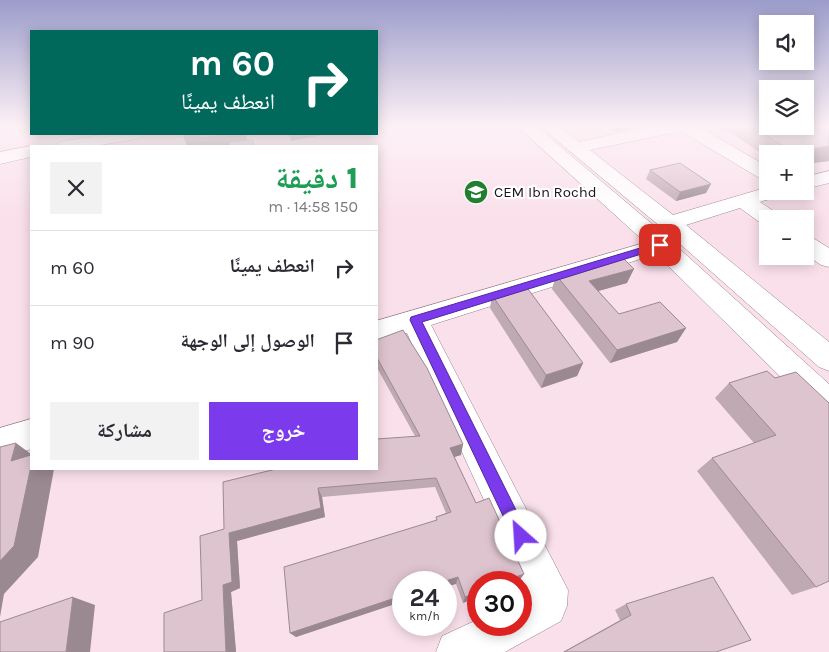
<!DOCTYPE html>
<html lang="ar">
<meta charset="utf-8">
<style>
body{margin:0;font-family:Karla,"Noto Naskh Arabic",sans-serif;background:#f2f2f3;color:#2b2b33;direction:rtl;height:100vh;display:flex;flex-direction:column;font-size:19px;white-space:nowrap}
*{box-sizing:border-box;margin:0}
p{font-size:16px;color:#7c7c81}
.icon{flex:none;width:28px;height:28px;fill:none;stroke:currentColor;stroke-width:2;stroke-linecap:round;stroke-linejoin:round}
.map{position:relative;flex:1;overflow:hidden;direction:ltr}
.side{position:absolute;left:30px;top:145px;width:348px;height:325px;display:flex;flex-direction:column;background:#fff;border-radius:0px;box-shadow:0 2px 12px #0003;direction:rtl}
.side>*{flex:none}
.top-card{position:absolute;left:30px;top:30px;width:348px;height:105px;border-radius:0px;box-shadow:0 2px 12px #0003;direction:rtl;background:#00695c;color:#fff;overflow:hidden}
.controls{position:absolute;left:759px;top:15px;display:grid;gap:10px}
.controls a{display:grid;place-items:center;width:55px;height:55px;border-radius:0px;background:#fff;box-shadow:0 2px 12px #0003;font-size:25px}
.speed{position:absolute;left:392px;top:571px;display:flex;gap:10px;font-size:25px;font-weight:700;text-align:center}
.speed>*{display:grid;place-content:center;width:65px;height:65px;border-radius:50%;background:#fff;box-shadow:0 2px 12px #0003;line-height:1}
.speed small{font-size:12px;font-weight:400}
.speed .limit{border:8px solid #d22;background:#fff;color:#111}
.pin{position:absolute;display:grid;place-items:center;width:42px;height:42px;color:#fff;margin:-21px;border-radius:10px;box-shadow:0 2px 8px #0006}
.me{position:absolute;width:55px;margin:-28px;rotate:334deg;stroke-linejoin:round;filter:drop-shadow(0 0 4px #0008)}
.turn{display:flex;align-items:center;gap:18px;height:105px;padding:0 20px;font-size:22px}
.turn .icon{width:65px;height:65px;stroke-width:2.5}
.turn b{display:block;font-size:35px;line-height:42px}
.round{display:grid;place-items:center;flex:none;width:52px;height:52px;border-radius:0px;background:#f2f2f3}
.head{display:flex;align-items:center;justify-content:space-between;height:85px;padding:0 20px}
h1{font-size:30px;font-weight:800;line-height:38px;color:#1e9e55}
.primary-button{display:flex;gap:10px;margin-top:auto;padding:10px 20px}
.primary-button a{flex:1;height:58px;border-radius:0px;background:#7c3aed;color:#fff;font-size:20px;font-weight:800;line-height:58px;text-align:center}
.primary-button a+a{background:#f2f2f3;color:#2b2b33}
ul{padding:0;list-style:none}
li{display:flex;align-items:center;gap:15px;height:75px;padding:0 20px;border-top:1px solid #e1e1e2}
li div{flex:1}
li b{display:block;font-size:19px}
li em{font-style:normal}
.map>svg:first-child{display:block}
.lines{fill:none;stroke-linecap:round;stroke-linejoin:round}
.street-casing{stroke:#99818b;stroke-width:1}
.secondary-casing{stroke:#99818b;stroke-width:1}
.street{fill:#fff;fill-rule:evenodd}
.secondary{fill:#fff;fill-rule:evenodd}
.wall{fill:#bfa9b2}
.shaded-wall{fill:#9b8991}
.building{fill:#dec4cf;stroke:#9b8991}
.route{fill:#7c3aed;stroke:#51269a}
.labels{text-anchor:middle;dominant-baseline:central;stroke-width:4.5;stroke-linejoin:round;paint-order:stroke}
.far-poi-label{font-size:15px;fill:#1e1519;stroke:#fff;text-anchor:start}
</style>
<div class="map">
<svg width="829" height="652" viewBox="0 0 829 652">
<rect width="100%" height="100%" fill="#fae0eb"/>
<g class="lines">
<g class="street-casing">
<g id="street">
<path d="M 540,126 L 559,126 L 579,142 L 652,126 L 698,126 L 768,167 L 768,181 L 761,179 L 681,131 L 590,150 L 673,215 L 768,187 L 768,191 L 785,191 L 782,195 L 760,202 L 778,214 L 781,219 L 768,219 L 768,225 L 762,224 L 740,208 L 686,225 L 829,342 L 829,371 L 819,367 L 662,228 Z"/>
<path d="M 106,134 L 145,134 L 142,138 L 136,139 L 95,146 L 56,146 L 59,142 L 65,141 Z"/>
<path d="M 31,146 L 31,157 L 0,164 L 0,152 Z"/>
<path d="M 829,171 L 829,183 L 805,189 L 805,177 Z"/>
<path d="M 805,236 L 813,238 L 829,248 L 829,267 L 821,265 L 805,254 Z"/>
<path d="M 661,238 L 669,240 L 673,245 L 669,250 L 431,325 L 568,590 L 567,606 L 561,621 L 505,652 L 436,652 L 442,636 L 479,619 L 479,625 L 521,625 L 521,597 L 526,594 L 526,591 L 407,333 L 376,343 L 376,321 Z"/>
<path d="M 31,419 L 31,449 L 0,460 L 0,428 Z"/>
</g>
</g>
<g class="secondary-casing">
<path id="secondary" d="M 517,126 L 536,126 L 652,224 L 829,384 L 829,418 L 818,414 L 636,234 Z"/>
</g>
<use href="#street" class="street"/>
<use href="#secondary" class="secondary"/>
</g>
<g class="wall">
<path d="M 607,126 L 646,126 L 615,132 Z"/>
<path d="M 714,126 L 829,126 L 829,161 L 805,164 L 805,154 L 768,154 L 768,158 L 727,130 L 722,131 Z"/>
<path d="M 650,170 L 706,193 L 676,201 L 646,179 Z"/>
<path d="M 556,275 L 627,283 L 598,291 L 619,314 L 686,328 L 677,342 L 610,363 L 552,289 Z"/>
<path d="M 492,295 L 583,363 L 577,376 L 541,388 L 490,308 Z"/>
<path d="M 376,340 L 463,444 L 461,455 L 454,457 L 476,503 L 519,581 L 514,582 L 479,582 L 463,603 L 456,584 L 404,582 L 404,601 L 296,637 L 290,633 L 436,521 L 436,517 L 446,513 L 435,487 L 322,497 L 325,517 L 237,541 L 240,588 L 231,592 L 236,652 L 164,652 L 202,600 L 224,529 L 415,436 L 376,366 Z"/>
<path d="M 775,378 L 816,587 L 792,595 L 697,471 L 712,458 L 754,443 L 715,398 L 729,383 Z"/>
<path d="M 626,604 L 716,652 L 563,652 L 620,620 L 615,610 Z"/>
</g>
<g class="shaded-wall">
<path d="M 617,126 L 646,126 L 615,132 Z"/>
<path d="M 724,126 L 729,126 L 727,130 L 722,131 Z"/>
<path d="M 190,134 L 246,134 L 248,145 L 238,146 L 187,146 L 183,135 Z"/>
<path d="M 289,134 L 324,134 L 324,135 L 291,141 Z"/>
<path d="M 829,146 L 829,161 L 805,164 L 805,154 L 790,154 L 792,152 Z"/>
<path d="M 711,184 L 706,193 L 676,201 L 680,192 Z"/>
<path d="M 634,269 L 627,283 L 584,295 L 589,281 Z"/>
<path d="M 686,328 L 677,342 L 610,363 L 617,350 Z"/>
<path d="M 583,363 L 577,376 L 541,388 L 546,375 Z"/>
<path d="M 16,443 L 31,454 L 31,469 L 54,469 L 38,557 L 4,594 L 0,617 L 0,561 L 11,461 Z"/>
<path d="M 463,444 L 461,455 L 448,459 L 450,448 Z"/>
<path d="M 318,488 L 322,497 L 325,517 L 237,541 L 240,588 L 231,592 L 236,652 L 226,652 L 223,585 L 229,533 Z"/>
<path d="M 524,574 L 519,581 L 514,582 L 502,582 Z"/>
<path d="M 458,577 L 456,584 L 446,587 L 446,582 L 442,582 Z"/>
<path d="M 479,592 L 479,597 L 463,603 L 465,597 Z"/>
<path d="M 404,595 L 404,601 L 296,637 L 290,633 Z"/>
<path d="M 73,597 L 95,605 L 90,652 L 66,652 Z"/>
</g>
<g class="building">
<path d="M 753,126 L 829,126 L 829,146 L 792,152 Z"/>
<path d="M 200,134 L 231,134 L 200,138 Z"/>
<path d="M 253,140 L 253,146 L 229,146 L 229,142 Z"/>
<path d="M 680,163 L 711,184 L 680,192 L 650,170 Z"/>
<path d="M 620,255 L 634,269 L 589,281 L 619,314 L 660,302 L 686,328 L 617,350 L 556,275 Z"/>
<path d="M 525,285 L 583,363 L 546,375 L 492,295 Z"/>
<path d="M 403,330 L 427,368 L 463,444 L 450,448 L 476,503 L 489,498 L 524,574 L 502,582 L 479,582 L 479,592 L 465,597 L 458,577 L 442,582 L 404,582 L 404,595 L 290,633 L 284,567 L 437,520 L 436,517 L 451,512 L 436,478 L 318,488 L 321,508 L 229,533 L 232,582 L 223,585 L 226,652 L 164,652 L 164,613 L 202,600 L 200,536 L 224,529 L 223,482 L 276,469 L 376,469 L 376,439 L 420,436 L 376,356 L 376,340 Z"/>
<path d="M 767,371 L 775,378 L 796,372 L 829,403 L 829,581 L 816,587 L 712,458 L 776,435 L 729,383 Z"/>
<path d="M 16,443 L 11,461 L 31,455 L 31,466 L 14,546 L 0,561 L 0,447 Z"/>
<path d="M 713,577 L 751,640 L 716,652 L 564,652 L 631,615 L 626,604 Z"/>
<path d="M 73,597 L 66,652 L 0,652 L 0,622 Z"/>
</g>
<linearGradient id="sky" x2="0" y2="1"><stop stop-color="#9b9cca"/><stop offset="0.58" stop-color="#fdf1f6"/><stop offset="1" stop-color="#fdf1f6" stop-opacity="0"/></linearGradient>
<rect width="829" height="218" fill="url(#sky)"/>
<path class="route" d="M 660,242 L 664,243 L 664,247 L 422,322 L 529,536 L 526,541 L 521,544 L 515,541 L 410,320 L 411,317 Z"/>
<defs>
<g id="school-disc" transform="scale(1.25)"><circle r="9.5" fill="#217f30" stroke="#fff"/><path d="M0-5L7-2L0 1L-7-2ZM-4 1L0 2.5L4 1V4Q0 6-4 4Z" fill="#fff"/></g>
</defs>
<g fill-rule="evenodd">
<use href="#school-disc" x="476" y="192"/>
</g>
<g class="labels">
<g class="far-poi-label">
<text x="494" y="192">CEM Ibn Rochd</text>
</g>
</g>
</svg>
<div class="controls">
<a><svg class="icon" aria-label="sound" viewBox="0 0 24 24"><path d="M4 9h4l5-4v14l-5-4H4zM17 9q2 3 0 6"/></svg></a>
<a><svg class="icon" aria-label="layers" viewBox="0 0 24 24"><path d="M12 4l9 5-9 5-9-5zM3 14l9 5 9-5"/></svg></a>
<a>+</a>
<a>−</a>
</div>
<div class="speed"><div>24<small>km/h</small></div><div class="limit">30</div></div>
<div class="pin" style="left:660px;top:245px;background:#d93025"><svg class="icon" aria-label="arrive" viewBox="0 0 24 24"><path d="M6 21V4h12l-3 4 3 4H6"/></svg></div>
<svg class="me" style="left:521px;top:536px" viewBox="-20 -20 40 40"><circle r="19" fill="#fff"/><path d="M0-13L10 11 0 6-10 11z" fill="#7c3aed"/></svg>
<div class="top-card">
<div class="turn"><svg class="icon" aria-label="right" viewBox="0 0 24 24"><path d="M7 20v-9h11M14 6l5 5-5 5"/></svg><div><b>60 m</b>انعطف يمينًا</div></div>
</div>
<section class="side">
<div class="head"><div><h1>1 دقيقة</h1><p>150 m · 14:58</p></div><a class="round"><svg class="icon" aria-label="close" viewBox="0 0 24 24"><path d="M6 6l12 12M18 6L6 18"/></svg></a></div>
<ul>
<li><svg class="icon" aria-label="right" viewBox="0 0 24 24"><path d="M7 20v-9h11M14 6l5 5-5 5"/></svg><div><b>انعطف يمينًا</b></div><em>60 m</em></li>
<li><svg class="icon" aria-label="arrive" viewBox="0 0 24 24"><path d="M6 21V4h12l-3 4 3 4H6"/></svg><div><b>الوصول إلى الوجهة</b></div><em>90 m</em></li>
</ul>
<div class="primary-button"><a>خروج</a><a>مشاركة</a></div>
</section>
</div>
